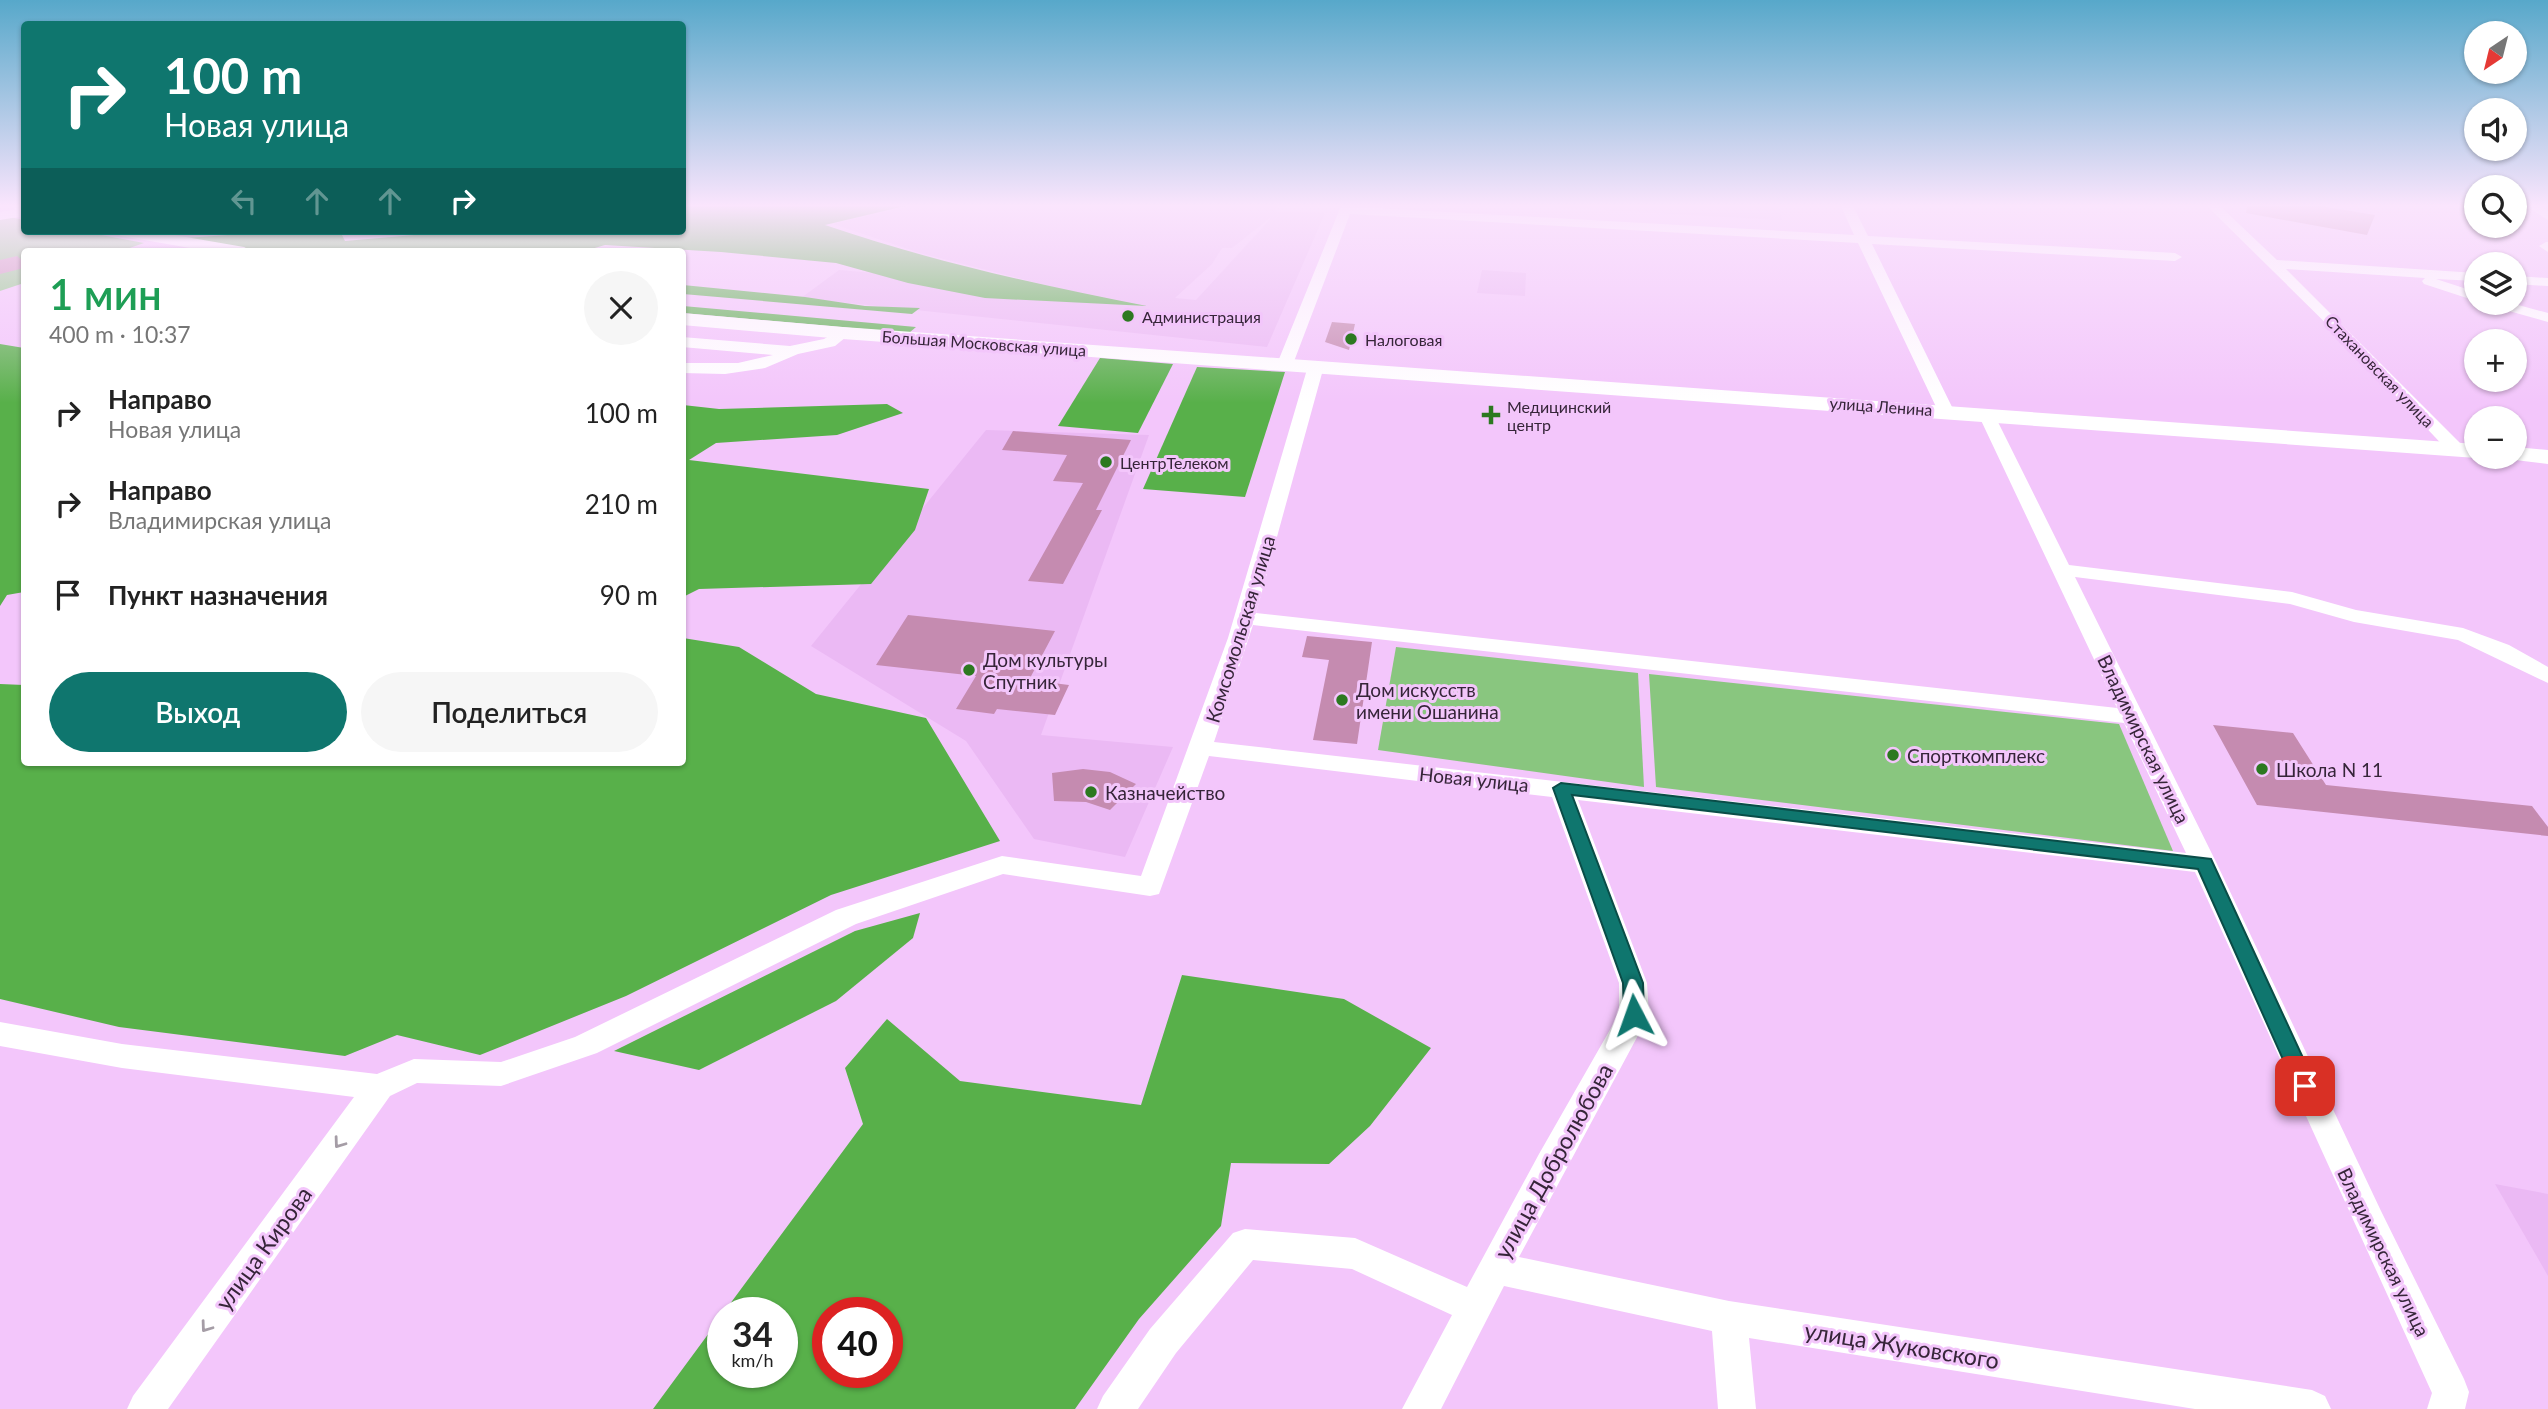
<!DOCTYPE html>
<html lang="ru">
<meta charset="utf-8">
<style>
body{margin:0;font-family:Lato,sans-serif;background:#f6f6f6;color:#222;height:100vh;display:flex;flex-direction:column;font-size:26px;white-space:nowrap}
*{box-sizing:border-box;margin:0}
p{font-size:23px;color:#767676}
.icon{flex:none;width:38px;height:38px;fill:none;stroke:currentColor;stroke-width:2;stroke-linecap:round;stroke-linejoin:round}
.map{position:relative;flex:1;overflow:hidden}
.details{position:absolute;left:21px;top:248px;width:665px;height:518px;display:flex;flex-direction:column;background:#fff;border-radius:7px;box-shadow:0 2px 5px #0004}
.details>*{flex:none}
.hud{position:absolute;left:21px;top:21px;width:665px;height:214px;border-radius:7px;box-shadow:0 2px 5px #0004;background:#0f766e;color:#fff;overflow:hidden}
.needle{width:46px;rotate:215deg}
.controls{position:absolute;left:2464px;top:21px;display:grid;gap:14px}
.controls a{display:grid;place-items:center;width:63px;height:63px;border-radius:50%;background:#fff;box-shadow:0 2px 5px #0004;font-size:35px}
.speed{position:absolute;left:707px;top:1297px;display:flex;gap:14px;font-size:35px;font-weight:700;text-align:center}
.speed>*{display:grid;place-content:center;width:91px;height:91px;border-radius:50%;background:#fff;box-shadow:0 2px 5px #0004;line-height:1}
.speed small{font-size:18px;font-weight:400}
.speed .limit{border:10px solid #d22;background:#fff;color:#111}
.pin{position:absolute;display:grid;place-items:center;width:60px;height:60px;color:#fff;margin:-30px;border-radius:14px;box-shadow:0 4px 10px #0006}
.me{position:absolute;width:77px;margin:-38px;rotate:356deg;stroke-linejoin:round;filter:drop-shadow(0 0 5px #0008)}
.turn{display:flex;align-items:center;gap:24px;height:147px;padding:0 28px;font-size:32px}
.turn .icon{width:91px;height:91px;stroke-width:2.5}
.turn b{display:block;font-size:49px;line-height:60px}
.lanes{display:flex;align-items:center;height:66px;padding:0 28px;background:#0003;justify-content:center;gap:35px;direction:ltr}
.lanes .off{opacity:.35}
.round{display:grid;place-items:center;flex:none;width:74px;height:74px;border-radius:37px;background:#f6f6f6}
.overview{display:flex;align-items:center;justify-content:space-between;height:119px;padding:0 28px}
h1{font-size:42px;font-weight:600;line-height:52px;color:#1e9e55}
.button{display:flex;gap:14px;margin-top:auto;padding:14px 28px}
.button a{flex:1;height:80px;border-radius:42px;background:#0f766e;color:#fff;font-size:28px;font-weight:600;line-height:80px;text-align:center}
.button a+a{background:#f6f6f6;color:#222}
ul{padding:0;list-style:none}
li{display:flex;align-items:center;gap:21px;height:91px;padding:0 28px}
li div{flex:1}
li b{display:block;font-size:26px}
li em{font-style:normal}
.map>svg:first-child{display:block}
.built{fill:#ebb9f4;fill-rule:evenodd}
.green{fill:#89c67f}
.forest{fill:#58b04a;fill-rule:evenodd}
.building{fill:#c58bb0}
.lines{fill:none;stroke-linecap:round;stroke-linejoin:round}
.minor{fill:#fff;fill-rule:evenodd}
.major{fill:#fff;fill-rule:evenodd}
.oneway{stroke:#a59da6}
.route{fill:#0f766e;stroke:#0a4d48;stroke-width:2}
.poi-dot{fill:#2c7920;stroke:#f3c6fb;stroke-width:2.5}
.labels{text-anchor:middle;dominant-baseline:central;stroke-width:6;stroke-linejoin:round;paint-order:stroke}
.far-poi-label{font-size:16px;fill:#362539;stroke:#f3c6fb;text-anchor:start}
.far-street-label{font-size:16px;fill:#362539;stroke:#f3c6fb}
.street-label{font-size:19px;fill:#362539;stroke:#f3c6fb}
.poi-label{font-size:19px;fill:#362539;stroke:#f3c6fb;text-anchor:start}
.near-street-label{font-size:23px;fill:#362539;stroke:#f3c6fb}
</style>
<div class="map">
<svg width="2548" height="1409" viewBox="0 0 2548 1409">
<rect width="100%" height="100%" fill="#f3c6fb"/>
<g class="built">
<path d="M 911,206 L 1277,206 L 1276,212 L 1325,213 L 1267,347 L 801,298 L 839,270 L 1057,288 L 920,253 L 833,224 ZM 1274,215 L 1196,300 L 1175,298 L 1212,264 L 1222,248 L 1232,248 Z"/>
<path d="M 1529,206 L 1779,206 L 1782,220 Z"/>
<path d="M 1482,270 L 1526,273 L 1525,296 L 1477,293 Z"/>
<path d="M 986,430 L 1149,435 L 1041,735 L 1173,747 L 1125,857 L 1034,839 L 966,741 L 811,646 Z"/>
<path d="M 2495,1184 L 2548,1194 L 2548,1276 Z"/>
</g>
<g class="green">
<path d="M 10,217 L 24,220 L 24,231 L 80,231 L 144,243 L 118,252 L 24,252 L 24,283 L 0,291 L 0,219 Z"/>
<path d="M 1396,647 L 1638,673 L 1644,787 L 1378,750 Z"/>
<path d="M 1649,674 L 2119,724 L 2173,851 L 1656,787 Z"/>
</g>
<g class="forest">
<path d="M 683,206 L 905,206 L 825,225 C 930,261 1038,285 1147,306 L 985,298 L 908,283 L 836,263 L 721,252 L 605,245 L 581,252 L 270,252 L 185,238 L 284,231 L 340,231 L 345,241 L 460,231 L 682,231 Z"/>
<path d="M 683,285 L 805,297 L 865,306 L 920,308 L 912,314 L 683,294 Z"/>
<path d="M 683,306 L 916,327 L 909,333 L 683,313 Z"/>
<path d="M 0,344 L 24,348 L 24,592 L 7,595 L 0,606 Z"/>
<path d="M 1100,358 L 1173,364 L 1138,433 L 1058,426 Z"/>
<path d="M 1197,367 L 1285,372 L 1245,497 L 1143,489 Z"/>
<path d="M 887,404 L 903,413 L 837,435 L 716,443 L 689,460 L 929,489 L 915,530 L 871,584 L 699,589 L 683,597 L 683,405 L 719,409 Z"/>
<path d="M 683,638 L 739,647 L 816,694 L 926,718 L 1000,841 L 831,895 L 626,996 L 480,1055 L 397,1035 L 345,1056 L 119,1027 L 0,999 L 0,684 L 24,685 L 24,763 L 682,763 Z"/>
<path d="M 920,913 L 913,938 L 836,1001 L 699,1070 L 614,1051 L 855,931 Z"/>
<path d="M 1182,975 L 1344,999 L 1431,1048 L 1370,1126 L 1329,1164 L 1231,1163 L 1221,1226 L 1139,1319 L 1075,1409 L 653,1409 L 723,1314 L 723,1372 L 782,1372 L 782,1312 L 724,1312 L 863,1124 L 845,1068 L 887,1019 L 960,1081 L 1141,1105 ZM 828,1312 L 887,1312 L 887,1372 L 828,1372 Z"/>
</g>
<g class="building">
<path d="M 2247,206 L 2320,206 L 2375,215 L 2367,235 L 2246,213 Z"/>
<path d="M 17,256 L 24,262 L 24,268 L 0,274 L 0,260 Z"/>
<path d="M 1332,322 L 1355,324 L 1349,350 L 1325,342 Z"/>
<path d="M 1013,431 L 1131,440 L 1096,510 L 1102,510 L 1063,584 L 1028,581 L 1083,483 L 1053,481 L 1067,455 L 1002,450 Z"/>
<path d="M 908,615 L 1055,631 L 1029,680 L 1069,685 L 1055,715 L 997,709 L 994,714 L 956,709 L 976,676 L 876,665 Z"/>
<path d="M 1307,636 L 1372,642 L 1357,744 L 1313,740 L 1329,660 L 1302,657 Z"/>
<path d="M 2213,725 L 2293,733 L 2326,785 L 2532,806 L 2548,827 L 2548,836 L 2257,805 Z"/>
<path d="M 1083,769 L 1110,772 L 1136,784 L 1110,810 L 1086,802 L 1054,801 L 1052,773 Z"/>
</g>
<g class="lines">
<g class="minor">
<path d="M 1341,206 L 1854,235 L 1841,206 L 1853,206 L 1868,236 L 2175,253 L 2182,257 L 2175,261 L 1872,244 L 1954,411 L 1946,416 L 1938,411 L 1858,243 L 1350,214 L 1293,364 L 1285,369 L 1279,367 L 1277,364 Z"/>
<path d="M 2207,206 L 2220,206 L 2277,260 L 2476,273 L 2476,281 L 2436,279 L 2476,292 L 2476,301 L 2424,284 L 2422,281 L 2425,278 L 2286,269 L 2463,446 L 2466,450 L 2463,454 L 2451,454 L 2348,345 Z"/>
<path d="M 2526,206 L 2540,206 L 2548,211 L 2548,220 Z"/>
<path d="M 24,208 L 24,216 L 0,220 L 0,212 Z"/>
<path d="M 2546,242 L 2548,242 L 2548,252 L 2539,246 Z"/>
<path d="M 2515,276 L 2548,278 L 2548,286 L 2515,284 Z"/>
<path d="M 2489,303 L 2511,303 L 2548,313 L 2548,322 L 2491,306 Z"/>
<path d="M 843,328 L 851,333 L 835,346 L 798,354 L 765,368 L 725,374 L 682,373 L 682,363 L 738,363 L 773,355 L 682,347 L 682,337 L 790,346 L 824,339 Z"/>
<path d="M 1316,361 L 1324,366 L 1256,613 L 2117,708 L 1978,414 L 1986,409 L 1994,414 L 2069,565 L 2292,592 L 2356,610 L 2463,628 L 2509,645 L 2548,667 L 2548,683 L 2458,640 L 2354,622 L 2290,604 L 2075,577 L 2217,864 L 2381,1211 L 2464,1379 L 2469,1392 L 2465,1409 L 2427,1409 L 2432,1393 L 2195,872 L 1578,800 L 1647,983 L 1649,1015 L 1519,1257 L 1729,1301 L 2312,1390 L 2325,1396 L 2331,1409 L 2195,1409 L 1749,1338 L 1756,1409 L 1718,1409 L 1712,1331 L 1504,1286 L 1441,1409 L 1402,1409 L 1452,1315 L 1352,1269 L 1253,1260 L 1176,1353 L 1138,1409 L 1097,1409 L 1103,1396 L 1150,1329 L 1233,1233 L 1245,1229 L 1355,1238 L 1467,1287 L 1539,1154 L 1619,1014 L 1619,983 L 1552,797 L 1209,756 L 1159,894 L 1150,896 L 1003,874 L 856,924 L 597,1053 L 501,1086 L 417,1083 L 390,1096 L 168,1409 L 127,1409 L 133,1396 L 354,1097 L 122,1068 L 0,1046 L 0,1022 L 122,1044 L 377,1074 L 414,1059 L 501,1062 L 575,1037 L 836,910 L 1002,856 L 1141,876 L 1228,638 L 1308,366 ZM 1253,625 L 2124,723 L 2186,853 L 1214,742 Z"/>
</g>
<g class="major">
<path d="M 12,206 L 24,206 L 24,215 L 18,214 Z"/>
<path d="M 112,231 L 151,231 L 244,247 L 253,252 L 213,252 L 121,236 Z"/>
<path d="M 682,313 L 843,327 L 2476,444 L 2476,457 L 2481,457 L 2476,458 L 843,339 L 682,325 Z"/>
<path d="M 2515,447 L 2548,450 L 2548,464 L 2507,459 L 2505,457 L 2515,457 Z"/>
</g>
</g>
<defs><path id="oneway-chevron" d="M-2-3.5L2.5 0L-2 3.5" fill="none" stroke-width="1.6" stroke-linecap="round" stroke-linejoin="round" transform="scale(1.75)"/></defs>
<g class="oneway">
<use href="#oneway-chevron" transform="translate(339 1143) rotate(126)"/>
<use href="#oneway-chevron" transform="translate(206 1327) rotate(126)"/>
</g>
<linearGradient id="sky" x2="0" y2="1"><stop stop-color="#57a8ca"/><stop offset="0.51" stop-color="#fae5fd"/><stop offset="1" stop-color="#fae5fd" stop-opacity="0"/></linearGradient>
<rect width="2548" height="403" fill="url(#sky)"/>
<path class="route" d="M 1561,783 L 2211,859 L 2316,1086 L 2313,1093 L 2305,1095 L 2298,1093 L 2198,869 L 1572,795 L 1643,983 L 1644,1015 L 1641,1021 L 1634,1023 L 1627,1021 L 1624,1015 L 1623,983 L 1553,788 Z"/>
<g class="poi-dot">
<circle cx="1128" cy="316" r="7"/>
<circle cx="1351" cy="339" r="7"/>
<path d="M1487.5 404.5h7v7h7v7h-7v7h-7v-7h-7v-7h7z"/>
<circle cx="1106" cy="462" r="7"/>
<circle cx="969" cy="670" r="7"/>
<circle cx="1342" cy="700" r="7"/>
<circle cx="1893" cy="755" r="7"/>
<circle cx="2262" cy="769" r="7"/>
<circle cx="1091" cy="792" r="7"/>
</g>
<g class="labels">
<g class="far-poi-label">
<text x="1142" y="316">Администрация</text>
<text x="1365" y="339">Налоговая</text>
<text x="1507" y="406">Медицинский<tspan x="1507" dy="18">центр</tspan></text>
<text x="1120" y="462">ЦентрТелеком</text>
</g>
<g class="far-street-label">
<text transform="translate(984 343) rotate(4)">Большая Московская улица</text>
<text transform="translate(2380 371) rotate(46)">Стахановская улица</text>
<text transform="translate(1881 406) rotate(4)">улица Ленина</text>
</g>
<g class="street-label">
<text transform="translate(1240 629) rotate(-73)">Комсомольская улица</text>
<text transform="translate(2144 739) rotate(64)">Владимирская улица</text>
<text transform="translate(1474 779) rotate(6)">Новая улица</text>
<text transform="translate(2384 1252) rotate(64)">Владимирская улица</text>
</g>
<g class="poi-label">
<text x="983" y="659">Дом культуры<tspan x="983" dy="22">Спутник</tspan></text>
<text x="1356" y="689">Дом искусств<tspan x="1356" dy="22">имени Ошанина</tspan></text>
<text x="1907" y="755">Спорткомплекс</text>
<text x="2276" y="769">Школа N 11</text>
<text x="1105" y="792">Казначейство</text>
</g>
<g class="near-street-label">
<text transform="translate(1553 1161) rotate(-61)">улица Добролюбова</text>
<text transform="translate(263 1248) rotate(-54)">улица Кирова</text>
<text transform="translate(1902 1345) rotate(9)">улица Жуковского</text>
</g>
</g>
</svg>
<div class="controls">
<a><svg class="needle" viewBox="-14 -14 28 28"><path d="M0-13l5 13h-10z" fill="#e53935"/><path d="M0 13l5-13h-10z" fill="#767676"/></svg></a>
<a><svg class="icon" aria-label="sound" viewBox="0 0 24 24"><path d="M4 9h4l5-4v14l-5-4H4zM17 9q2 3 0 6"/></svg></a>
<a><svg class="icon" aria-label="search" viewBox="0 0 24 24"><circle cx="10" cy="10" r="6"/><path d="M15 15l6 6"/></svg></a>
<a><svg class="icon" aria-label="layers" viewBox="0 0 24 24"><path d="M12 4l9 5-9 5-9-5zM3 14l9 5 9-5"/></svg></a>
<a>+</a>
<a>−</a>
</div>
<div class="speed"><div>34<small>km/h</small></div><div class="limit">40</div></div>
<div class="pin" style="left:2305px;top:1086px;background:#d93025"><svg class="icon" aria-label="arrive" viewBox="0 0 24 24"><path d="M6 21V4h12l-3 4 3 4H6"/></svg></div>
<svg class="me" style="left:1634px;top:1015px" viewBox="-20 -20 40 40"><path d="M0-17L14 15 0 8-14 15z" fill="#0f766e" stroke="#fff" stroke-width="4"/></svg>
<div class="hud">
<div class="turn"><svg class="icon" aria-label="right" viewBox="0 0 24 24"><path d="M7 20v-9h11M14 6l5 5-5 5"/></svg><div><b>100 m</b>Новая улица</div></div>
<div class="lanes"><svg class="icon off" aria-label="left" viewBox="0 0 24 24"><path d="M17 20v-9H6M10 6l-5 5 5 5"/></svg><svg class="icon off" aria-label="ahead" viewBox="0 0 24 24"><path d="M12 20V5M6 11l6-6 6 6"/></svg><svg class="icon off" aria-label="ahead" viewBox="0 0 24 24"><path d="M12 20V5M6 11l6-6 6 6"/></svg><svg class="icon" aria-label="right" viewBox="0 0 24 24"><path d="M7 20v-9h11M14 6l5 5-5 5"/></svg></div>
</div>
<section class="details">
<div class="overview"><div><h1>1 мин</h1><p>400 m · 10:37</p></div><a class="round"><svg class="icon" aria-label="close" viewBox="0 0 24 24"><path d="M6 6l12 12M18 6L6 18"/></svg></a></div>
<ul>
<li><svg class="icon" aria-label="right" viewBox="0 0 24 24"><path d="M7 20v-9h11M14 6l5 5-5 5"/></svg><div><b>Направо</b><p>Новая улица</p></div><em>100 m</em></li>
<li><svg class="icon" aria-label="right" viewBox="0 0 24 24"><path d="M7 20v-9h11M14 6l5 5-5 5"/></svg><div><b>Направо</b><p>Владимирская улица</p></div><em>210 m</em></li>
<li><svg class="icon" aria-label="arrive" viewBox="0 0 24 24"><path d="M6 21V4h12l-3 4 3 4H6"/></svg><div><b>Пункт назначения</b></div><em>90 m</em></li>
</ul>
<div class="button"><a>Выход</a><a>Поделиться</a></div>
</section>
</div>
